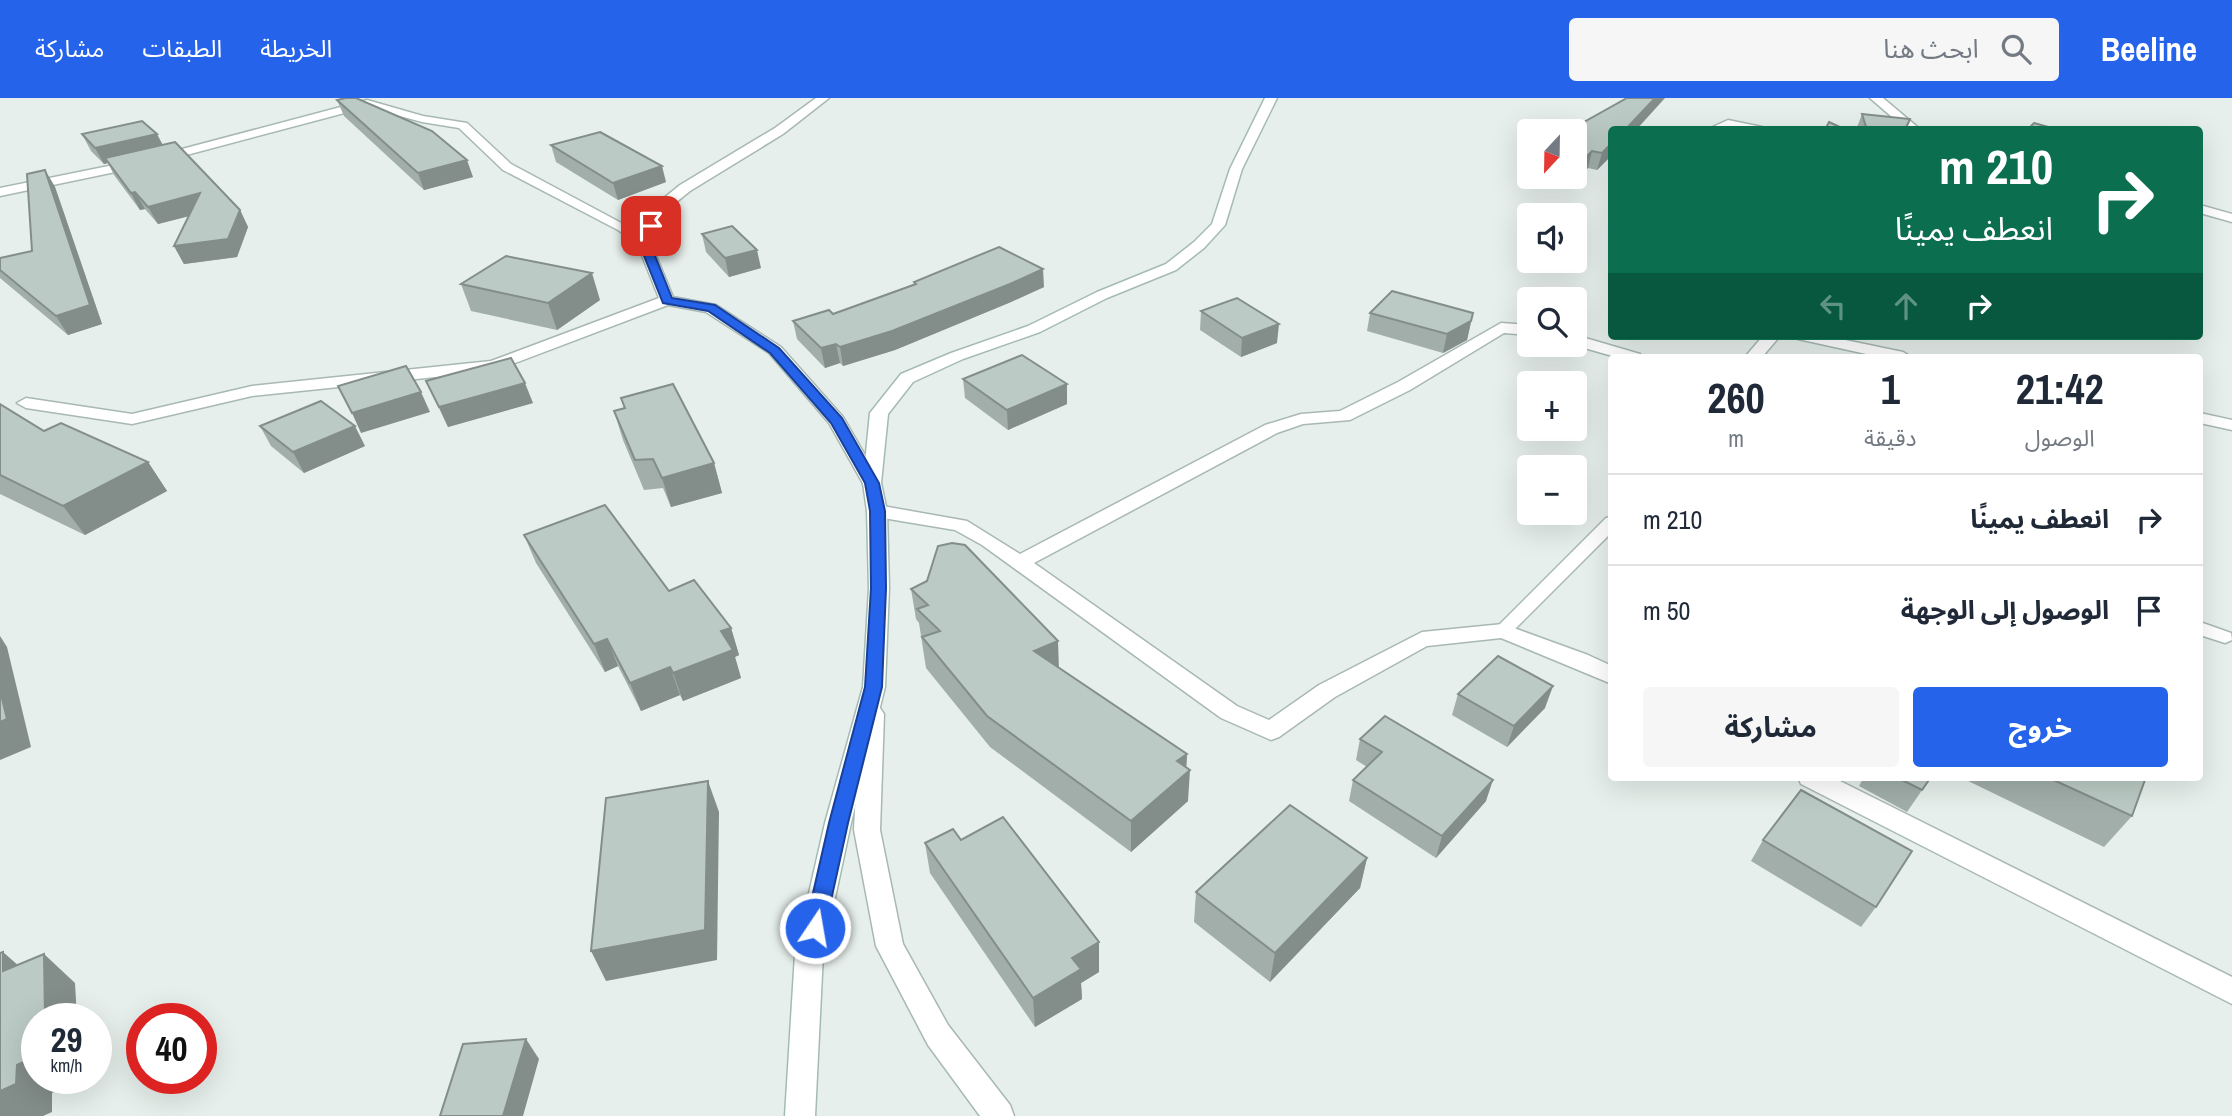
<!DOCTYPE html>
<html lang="ar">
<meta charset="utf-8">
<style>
body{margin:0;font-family:"Archivo Narrow","Noto Sans Arabic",sans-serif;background:#f6f6f7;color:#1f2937;direction:rtl;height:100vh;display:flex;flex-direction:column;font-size:26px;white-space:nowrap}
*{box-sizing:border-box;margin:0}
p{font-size:23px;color:#747a83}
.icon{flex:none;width:38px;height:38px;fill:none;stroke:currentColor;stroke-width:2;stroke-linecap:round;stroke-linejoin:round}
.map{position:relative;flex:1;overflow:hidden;direction:ltr}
.panel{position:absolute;left:1608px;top:256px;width:595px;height:427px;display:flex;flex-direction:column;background:#fff;border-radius:7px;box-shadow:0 7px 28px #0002;direction:rtl}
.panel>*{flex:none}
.guide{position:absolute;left:1608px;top:28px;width:595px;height:214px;border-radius:7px;box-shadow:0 7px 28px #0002;direction:rtl;background:#0b6e4f;color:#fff;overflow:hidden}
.needle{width:46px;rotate:202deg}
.controls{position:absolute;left:1517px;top:21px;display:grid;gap:14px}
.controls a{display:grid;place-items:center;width:70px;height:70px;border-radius:7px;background:#fff;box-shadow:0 7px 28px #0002;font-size:35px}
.speed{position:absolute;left:21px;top:905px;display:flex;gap:14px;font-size:35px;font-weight:700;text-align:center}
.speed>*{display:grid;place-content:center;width:91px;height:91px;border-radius:50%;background:#fff;box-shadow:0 7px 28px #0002;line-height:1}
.speed small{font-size:18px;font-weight:400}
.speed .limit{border:10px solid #d22;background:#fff;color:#111}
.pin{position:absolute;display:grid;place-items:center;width:60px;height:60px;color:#fff;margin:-30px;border-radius:14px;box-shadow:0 4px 10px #0006}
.me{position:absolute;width:77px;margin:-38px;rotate:12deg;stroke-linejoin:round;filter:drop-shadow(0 0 5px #0008)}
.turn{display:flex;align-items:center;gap:24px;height:147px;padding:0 35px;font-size:32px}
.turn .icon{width:91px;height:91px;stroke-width:2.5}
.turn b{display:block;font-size:49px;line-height:60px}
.lanes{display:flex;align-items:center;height:66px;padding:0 35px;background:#0003;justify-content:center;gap:35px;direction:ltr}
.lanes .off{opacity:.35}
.eta{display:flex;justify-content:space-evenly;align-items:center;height:119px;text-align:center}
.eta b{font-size:42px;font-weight:700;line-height:49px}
.action{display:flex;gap:14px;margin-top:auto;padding:14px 35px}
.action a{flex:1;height:80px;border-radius:7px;background:#2563eb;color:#fff;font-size:28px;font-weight:700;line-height:80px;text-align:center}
.action a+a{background:#f6f6f7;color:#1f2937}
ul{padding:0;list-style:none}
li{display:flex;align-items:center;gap:21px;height:91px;padding:0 35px;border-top:2px solid #e0e1e3}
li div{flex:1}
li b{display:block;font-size:26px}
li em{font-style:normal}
header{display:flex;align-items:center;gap:42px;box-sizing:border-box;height:98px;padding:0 35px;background:#2563eb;color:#fff}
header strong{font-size:33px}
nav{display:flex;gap:38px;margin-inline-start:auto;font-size:24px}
.search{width:490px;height:63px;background:#f6f6f7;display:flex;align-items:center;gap:18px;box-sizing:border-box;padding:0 24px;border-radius:7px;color:#747a83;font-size:26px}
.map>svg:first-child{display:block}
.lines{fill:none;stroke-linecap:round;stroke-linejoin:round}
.lane-casing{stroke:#a8b8b2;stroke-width:3}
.street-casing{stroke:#a8b8b2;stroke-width:3}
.secondary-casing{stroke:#a4bbb3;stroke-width:3}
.lane{fill:#fff;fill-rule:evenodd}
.street{fill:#fff;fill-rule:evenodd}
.secondary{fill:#fff;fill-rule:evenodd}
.wall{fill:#a1aea9}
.shaded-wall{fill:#838d89}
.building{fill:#bbcac4;stroke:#838d89;stroke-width:2}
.route{fill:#2563eb;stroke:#184099;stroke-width:2}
</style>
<header>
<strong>Beeline</strong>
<div class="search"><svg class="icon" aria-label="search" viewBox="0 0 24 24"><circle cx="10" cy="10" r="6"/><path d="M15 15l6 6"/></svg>ابحث هنا</div>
<nav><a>الخريطة</a><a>الطبقات</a><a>مشاركة</a></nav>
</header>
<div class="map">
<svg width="2232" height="1018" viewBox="0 0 2232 1018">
<rect width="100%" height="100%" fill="#e6efeb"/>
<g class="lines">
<g class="lane-casing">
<g id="lane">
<path d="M 1612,419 L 1612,434 L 1509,537 L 1497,537 L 1494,533 L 1497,529 L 1606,420 Z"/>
<path d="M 2200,524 L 2231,535 L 2232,542 L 2225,545 L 2200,537 Z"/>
</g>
</g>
<g class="street-casing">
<g id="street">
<path d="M 816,0 L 829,0 L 783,36 L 690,93 L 664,114 L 650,143 L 673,199 L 716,207 L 781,249 L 843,319 L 881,385 L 879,389 L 865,389 L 829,325 L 769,255 L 706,214 L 668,207 L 494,273 L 252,298 L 132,326 L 26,310 L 17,305 L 26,300 L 132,316 L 252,288 L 491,263 L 659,200 L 637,145 L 618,132 L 503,72 L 459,30 L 422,24 L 367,9 L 149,67 L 0,98 L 0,90 L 148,60 L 367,2 L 423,18 L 467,25 L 511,66 L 640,135 L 653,109 L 680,87 L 775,30 Z"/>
<path d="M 1870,0 L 1883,0 L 1921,32 L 1907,32 Z"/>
<path d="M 1728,22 L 1762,29 L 1764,32 L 1706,32 Z"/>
<path d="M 2200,107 L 2232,116 L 2232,124 L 2200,115 Z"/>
<path d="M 1501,225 L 1530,227 L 1530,237 L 1504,235 L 1410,292 L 1350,322 L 1303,326 L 1277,335 L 1034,465 L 1237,608 L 1269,622 L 1319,587 L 1422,534 L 1503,526 L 1588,557 L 1612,568 L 1612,586 L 1501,540 L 1427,548 L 1335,599 L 1279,639 L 1271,642 L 1221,620 L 982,447 L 955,432 L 877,419 L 867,413 L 877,407 L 967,423 L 1020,456 L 1265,327 L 1301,316 L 1340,313 L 1398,284 Z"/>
<path d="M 1575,237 L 1640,256 L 1642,259 L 1616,259 L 1574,247 Z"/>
<path d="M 1763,238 L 1780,238 L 1762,259 L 1745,259 Z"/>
<path d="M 1796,238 L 1826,238 L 1903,254 L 1911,259 L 1880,259 L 1798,241 Z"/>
<path d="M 2200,315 L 2232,322 L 2232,332 L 2200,325 Z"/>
<path d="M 872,608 L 880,610 L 884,616 L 880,732 L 903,846 L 948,927 L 1010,1007 L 1014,1018 L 980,1018 L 928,947 L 876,848 L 854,732 L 860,616 L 864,610 Z"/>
<path d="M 1798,679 L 1832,679 L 2232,879 L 2232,906 L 1801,686 Z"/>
</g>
</g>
<g class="secondary-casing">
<path id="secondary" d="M 1265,0 L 1277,0 L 1242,71 L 1225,127 L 1204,150 L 1176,172 L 1107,200 L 1040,234 L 963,261 L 913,284 L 888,316 L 881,385 L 887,413 L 889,490 L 885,589 L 851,725 L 823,856 L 815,1018 L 785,1018 L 795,856 L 825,725 L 863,589 L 869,490 L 867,413 L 863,385 L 870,315 L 901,276 L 951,255 L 1028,228 L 1097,194 L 1166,166 L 1194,144 L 1212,126 L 1230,71 Z"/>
</g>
<use href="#lane" class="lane"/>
<use href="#street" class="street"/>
<use href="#secondary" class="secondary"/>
</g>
<g class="wall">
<path d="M 337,2 L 473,79 L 424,92 L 344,18 Z"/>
<path d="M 1862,16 L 1906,32 L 1856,32 Z"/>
<path d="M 1612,32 L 1612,57 L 1597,72 L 1588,70 L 1583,75 L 1575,73 L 1575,33 Z"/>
<path d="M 82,36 L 163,47 L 240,112 L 248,129 L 237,159 L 184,166 L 174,148 L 189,118 L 158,126 L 145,111 L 140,112 L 114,77 L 108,65 L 104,66 L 91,53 Z"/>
<path d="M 551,47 L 666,84 L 618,102 L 556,64 Z"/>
<path d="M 45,72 L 55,89 L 102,226 L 68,237 L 0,180 L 0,160 L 32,153 Z"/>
<path d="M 702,136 L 761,170 L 729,179 L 706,154 Z"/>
<path d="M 914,184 L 1044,189 L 1011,204 L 895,252 L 843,268 L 840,265 L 825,270 L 797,241 L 793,223 L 833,216 L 914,186 Z"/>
<path d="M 461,186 L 600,202 L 557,232 L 471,213 Z"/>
<path d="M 1201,213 L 1277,245 L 1241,259 L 1200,232 Z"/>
<path d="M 1370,215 L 1473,215 L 1467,242 L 1443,255 L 1367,233 Z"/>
<path d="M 963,281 L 1067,306 L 1008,332 L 965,300 Z"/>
<path d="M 426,283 L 533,305 L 448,329 Z"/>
<path d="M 621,300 L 714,365 L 722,395 L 671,409 L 663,390 L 644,392 L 623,342 L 614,313 L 624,311 Z"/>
<path d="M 0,306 L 44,333 L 148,364 L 167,393 L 85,437 L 0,396 Z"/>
<path d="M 260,328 L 365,348 L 304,375 L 271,348 Z"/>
<path d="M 524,437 L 669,493 L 731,530 L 739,557 L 735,559 L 741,580 L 683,603 L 680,597 L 641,613 L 618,568 L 605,574 L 536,465 Z"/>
<path d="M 911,491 L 1059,570 L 1187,656 L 1186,670 L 1188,703 L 1131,754 L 990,649 L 926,570 L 919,525 L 916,521 Z"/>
<path d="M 1458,596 L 1545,610 L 1507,649 L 1452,617 Z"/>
<path d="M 1360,641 L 1486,703 L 1436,760 L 1349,703 L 1353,682 L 1367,669 L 1356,662 Z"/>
<path d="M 1864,679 L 1931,679 L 1907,714 L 1859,688 Z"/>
<path d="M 1962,679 L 2146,679 L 2132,718 L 2104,749 L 1962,680 Z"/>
<path d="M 961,742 L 1099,844 L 1099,874 L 1081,885 L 1082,901 L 1035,929 L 930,775 L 925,745 Z"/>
<path d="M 1763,742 L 1876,809 L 1861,829 L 1751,763 Z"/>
<path d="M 1367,760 L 1360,790 L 1270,884 L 1194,824 L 1196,794 Z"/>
</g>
<g class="shaded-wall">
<path d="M 1655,0 L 1665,0 L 1636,32 L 1625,32 Z"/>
<path d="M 157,36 L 166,53 L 105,60 L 108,65 L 104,66 L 95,50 Z"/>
<path d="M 1612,45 L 1612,57 L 1597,72 L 1602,55 Z"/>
<path d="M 1592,53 L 1588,70 L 1583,75 L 1587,58 Z"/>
<path d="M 467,62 L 473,79 L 424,92 L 418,75 Z"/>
<path d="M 662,68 L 666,84 L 618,102 L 613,85 Z"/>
<path d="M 45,72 L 55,89 L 102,226 L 68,237 L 56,218 Z"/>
<path d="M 135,94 L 145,111 L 140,112 L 131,95 Z"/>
<path d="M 200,95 L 209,113 L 158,126 L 148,109 Z"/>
<path d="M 240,112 L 248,129 L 237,159 L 184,166 L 174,148 Z"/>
<path d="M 757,152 L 761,170 L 729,179 L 725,160 Z"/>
<path d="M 1043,171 L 1044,189 L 1011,204 L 895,252 L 843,268 L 840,249 Z"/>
<path d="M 592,175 L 600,202 L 557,232 L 548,205 Z"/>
<path d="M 1473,215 L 1467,242 L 1443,255 L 1447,236 Z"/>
<path d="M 1279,226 L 1277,245 L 1241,259 L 1242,240 Z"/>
<path d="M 836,246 L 840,265 L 825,270 L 821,250 Z"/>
<path d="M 525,285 L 533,305 L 448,329 L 439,309 Z"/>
<path d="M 1067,286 L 1067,306 L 1008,332 L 1007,312 Z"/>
<path d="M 421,294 L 430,314 L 361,335 L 352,315 Z"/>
<path d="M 355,328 L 365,348 L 304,375 L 293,354 Z"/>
<path d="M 148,364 L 167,393 L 85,437 L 63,408 Z"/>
<path d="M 714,365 L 722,395 L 671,409 L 662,380 Z"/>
<path d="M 731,530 L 739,557 L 735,559 L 741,580 L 683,603 L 673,575 L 721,533 Z"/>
<path d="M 0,538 L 7,549 L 31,649 L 0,662 Z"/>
<path d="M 607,541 L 618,568 L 605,574 L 594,546 Z"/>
<path d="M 1058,543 L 1059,573 L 1034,553 Z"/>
<path d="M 670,569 L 680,597 L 641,613 L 630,585 Z"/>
<path d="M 1553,588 L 1545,610 L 1507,649 L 1514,628 Z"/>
<path d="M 1187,656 L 1186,676 L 1190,672 L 1188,703 L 1131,754 L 1131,723 L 1177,663 Z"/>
<path d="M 1493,682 L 1486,703 L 1436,760 L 1442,738 Z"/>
<path d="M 708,683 L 719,714 L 717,862 L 606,883 L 591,853 Z"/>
<path d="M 1367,760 L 1360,790 L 1270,884 L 1275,855 Z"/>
<path d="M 1099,844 L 1099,874 L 1081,885 L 1082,901 L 1035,929 L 1033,900 L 1072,860 Z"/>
<path d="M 3,854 L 36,883 L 3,873 Z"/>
<path d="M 44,856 L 75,885 L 77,920 L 45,920 Z"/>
<path d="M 526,941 L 539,961 L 523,1018 L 503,1018 Z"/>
<path d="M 37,958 L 37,980 L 80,980 L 80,982 L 52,995 L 52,1014 L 43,1018 L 0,1018 L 0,993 L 17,967 Z"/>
</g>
<g class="building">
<path d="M 346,0 L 356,0 L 432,33 L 467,62 L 418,75 L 337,2 Z"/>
<path d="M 1627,0 L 1655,0 L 1625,32 L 1612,32 L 1612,45 L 1602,55 L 1592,53 L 1587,58 L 1575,55 L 1575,33 L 1568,33 Z"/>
<path d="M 1862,16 L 1910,21 L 1905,32 L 1867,32 Z"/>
<path d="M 142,23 L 157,36 L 95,50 L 82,36 Z"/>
<path d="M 1829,24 L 1844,31 L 1844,32 L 1825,32 Z"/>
<path d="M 2034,25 L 2059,32 L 2027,32 Z"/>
<path d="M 600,34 L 662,68 L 613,85 L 551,47 Z"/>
<path d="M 175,44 L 240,112 L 228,141 L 174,148 L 200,95 L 148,109 L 135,94 L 131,95 L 105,60 Z"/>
<path d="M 45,72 L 90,207 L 56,218 L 0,172 L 0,160 L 32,153 L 27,76 Z"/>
<path d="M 732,128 L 757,152 L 725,160 L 702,136 Z"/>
<path d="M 999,149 L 1043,171 L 1010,186 L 892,233 L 840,249 L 836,246 L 821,250 L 793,223 L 829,212 L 833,216 L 916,186 L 914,184 Z"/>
<path d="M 506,158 L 592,175 L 548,205 L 461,186 Z"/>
<path d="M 1392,193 L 1473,215 L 1471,223 L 1447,236 L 1370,215 Z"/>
<path d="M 1237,200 L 1279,226 L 1242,240 L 1201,213 Z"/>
<path d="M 1022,257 L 1067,286 L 1007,312 L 963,281 Z"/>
<path d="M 511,260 L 525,285 L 439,309 L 426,283 Z"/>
<path d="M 406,268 L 421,294 L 352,315 L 338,288 Z"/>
<path d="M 673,286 L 714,365 L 662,380 L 653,361 L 635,362 L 614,313 L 625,310 L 621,300 Z"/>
<path d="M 321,303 L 355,328 L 293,354 L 260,328 Z"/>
<path d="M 0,306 L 44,333 L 61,325 L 148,364 L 63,408 L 0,377 Z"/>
<path d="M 605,407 L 669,493 L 694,482 L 731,530 L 721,533 L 733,552 L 673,575 L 670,569 L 630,585 L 607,541 L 594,546 L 524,437 Z"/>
<path d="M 952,445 L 965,447 L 1058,543 L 1034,553 L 1187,656 L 1177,663 L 1190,672 L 1131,723 L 987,618 L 922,539 L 940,533 L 917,511 L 928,507 L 911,491 L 927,483 L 938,448 Z"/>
<path d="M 1498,558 L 1553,588 L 1514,628 L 1458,596 Z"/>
<path d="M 0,592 L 7,621 L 0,624 Z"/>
<path d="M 1385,618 L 1493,682 L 1442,738 L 1353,682 L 1382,654 L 1360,641 Z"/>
<path d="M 1896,679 L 1931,679 L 1922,692 Z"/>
<path d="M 2047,679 L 2146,679 L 2132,718 Z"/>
<path d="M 708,683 L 705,832 L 591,853 L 606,700 Z"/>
<path d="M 1801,692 L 1912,753 L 1876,809 L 1763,742 Z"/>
<path d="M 1290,707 L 1367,760 L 1275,855 L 1196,794 Z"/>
<path d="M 1003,719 L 1099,844 L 1072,860 L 1081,871 L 1033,900 L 925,745 L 953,731 L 961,742 Z"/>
<path d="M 3,854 L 3,873 L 44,856 L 45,920 L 37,920 L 37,958 L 17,967 L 16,986 L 0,993 L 0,855 Z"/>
<path d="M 526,941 L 503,1018 L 440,1018 L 463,946 Z"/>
</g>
<path class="route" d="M 647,125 L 656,128 L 649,143 L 672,200 L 715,207 L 779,250 L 842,320 L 879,385 L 885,413 L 886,490 L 882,589 L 848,725 L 825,830 L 822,836 L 815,839 L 808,836 L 805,830 L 829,725 L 865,589 L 871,490 L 870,413 L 865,385 L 831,325 L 770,255 L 708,213 L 663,205 L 638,143 Z"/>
</svg>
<div class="controls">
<a><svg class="needle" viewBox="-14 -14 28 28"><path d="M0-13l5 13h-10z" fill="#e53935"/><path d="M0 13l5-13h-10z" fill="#747a83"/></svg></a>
<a><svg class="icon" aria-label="sound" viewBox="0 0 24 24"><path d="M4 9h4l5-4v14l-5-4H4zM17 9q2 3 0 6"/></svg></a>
<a><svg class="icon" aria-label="search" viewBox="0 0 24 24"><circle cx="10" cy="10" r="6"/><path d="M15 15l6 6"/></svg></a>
<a>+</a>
<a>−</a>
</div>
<div class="speed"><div>29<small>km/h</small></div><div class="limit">40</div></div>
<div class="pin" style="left:651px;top:128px;background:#d93025"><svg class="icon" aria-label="arrive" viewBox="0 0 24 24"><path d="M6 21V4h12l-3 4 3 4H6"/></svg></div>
<svg class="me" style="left:815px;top:830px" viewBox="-20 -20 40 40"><circle r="17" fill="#2563eb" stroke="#fff" stroke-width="3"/><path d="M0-11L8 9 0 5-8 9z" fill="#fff"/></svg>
<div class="guide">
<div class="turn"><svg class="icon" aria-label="right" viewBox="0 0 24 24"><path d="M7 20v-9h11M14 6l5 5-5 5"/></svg><div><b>210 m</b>انعطف يمينًا</div></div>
<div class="lanes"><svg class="icon off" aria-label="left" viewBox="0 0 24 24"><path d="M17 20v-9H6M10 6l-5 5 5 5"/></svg><svg class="icon off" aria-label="ahead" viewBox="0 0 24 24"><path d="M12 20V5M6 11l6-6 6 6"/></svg><svg class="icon" aria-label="right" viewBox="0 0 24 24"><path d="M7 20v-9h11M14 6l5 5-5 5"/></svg></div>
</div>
<section class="panel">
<div class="eta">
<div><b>21:42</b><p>الوصول</p></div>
<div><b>1</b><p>دقيقة</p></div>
<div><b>260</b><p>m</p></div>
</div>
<ul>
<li><svg class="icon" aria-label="right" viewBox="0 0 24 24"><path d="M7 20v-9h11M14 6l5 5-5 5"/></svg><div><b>انعطف يمينًا</b></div><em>210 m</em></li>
<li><svg class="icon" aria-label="arrive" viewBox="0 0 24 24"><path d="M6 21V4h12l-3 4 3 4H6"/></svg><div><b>الوصول إلى الوجهة</b></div><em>50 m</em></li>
</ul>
<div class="action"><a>خروج</a><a>مشاركة</a></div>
</section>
</div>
